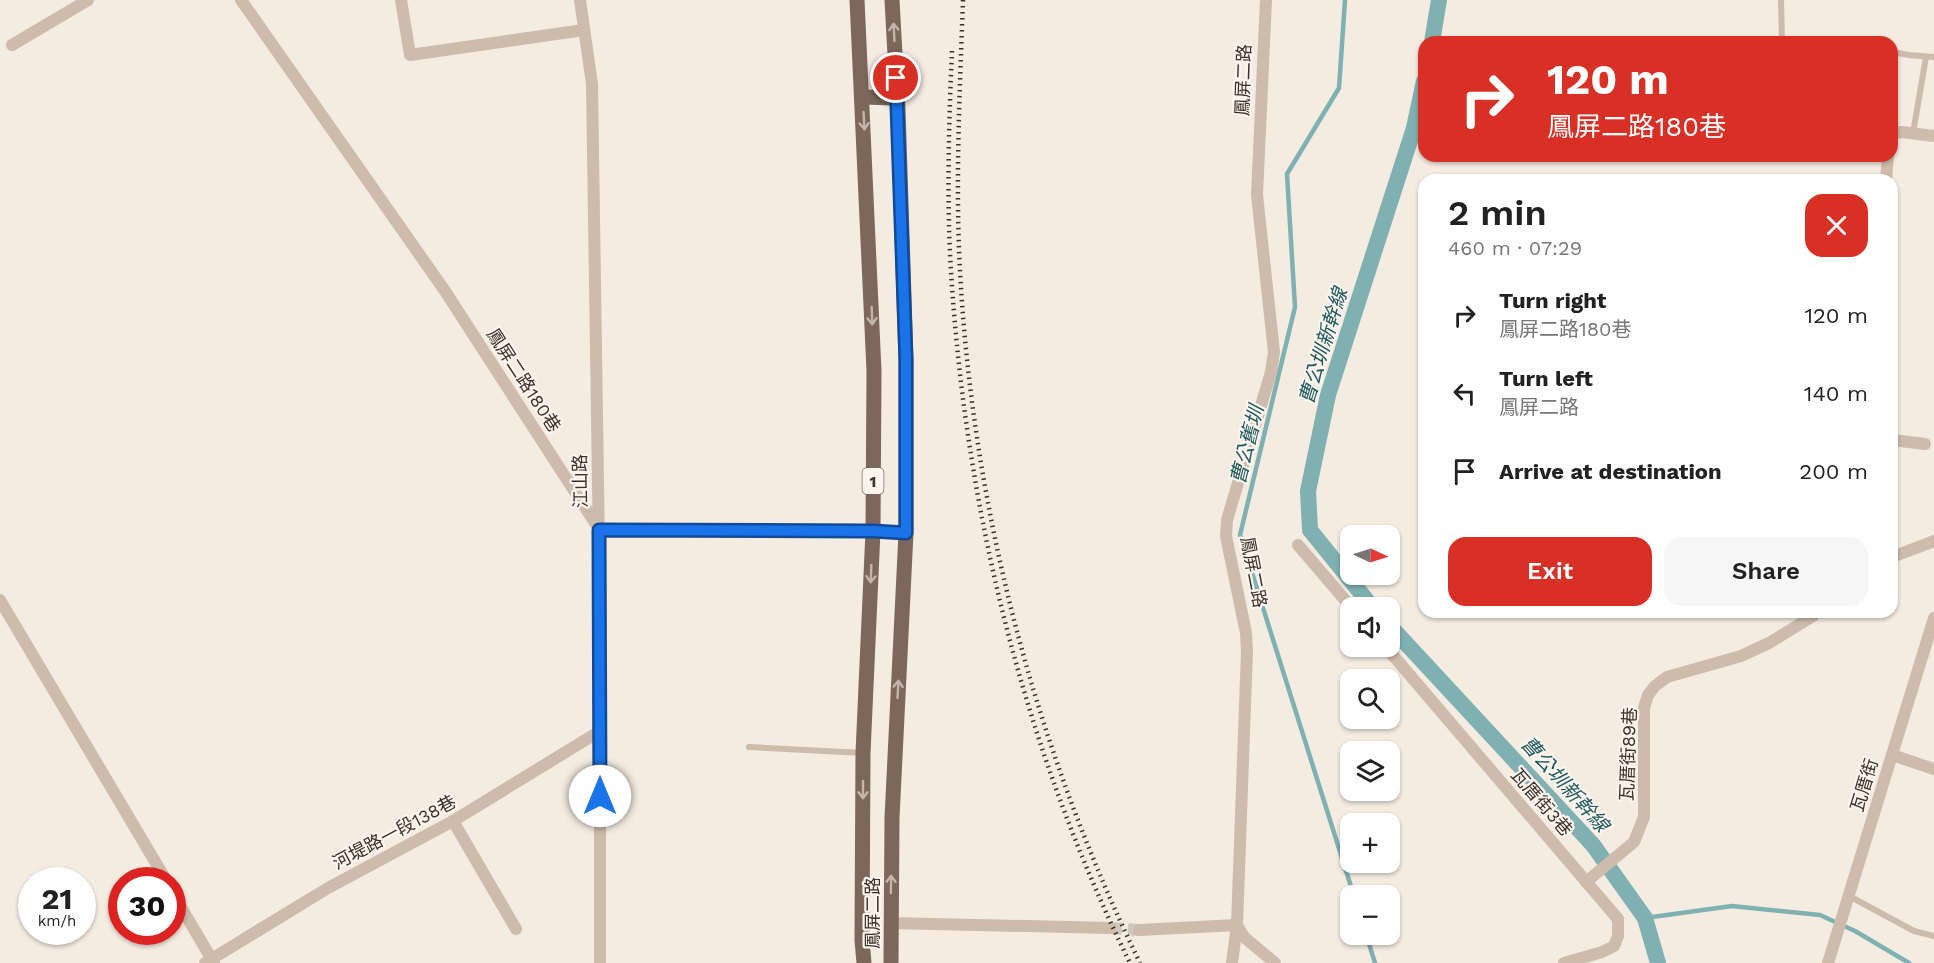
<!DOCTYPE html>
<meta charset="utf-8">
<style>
body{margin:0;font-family:"Work Sans","Noto Sans TC",sans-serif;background:#f6f6f6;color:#222;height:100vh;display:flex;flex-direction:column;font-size:22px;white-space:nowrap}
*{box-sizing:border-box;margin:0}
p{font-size:20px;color:#767676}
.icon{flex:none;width:33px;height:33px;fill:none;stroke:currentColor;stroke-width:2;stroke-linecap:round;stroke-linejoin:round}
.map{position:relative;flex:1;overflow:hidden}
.details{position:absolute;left:1418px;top:174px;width:480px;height:444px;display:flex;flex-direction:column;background:#fff;border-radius:18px;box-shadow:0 2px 4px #0004}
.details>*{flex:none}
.top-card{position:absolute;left:1418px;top:36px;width:480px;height:126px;border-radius:18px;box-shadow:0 2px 4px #0004;background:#d93025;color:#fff;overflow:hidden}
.needle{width:39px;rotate:94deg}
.tools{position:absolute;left:1340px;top:525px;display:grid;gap:12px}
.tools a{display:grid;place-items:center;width:60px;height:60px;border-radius:12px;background:#fff;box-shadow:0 2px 4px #0004;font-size:30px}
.speed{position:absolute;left:18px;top:867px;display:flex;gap:12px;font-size:30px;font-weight:700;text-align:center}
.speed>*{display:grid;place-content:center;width:78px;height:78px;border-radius:50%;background:#fff;box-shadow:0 2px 4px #0004;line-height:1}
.speed small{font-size:15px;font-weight:400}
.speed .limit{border:9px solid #d22;background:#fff;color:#111}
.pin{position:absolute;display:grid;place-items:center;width:51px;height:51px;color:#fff;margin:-26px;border:3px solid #fff;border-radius:50%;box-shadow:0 2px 6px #0007}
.me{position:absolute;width:66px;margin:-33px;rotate:0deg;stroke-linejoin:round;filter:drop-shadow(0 0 4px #0008)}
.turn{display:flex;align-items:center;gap:21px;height:126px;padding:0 30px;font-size:27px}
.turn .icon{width:78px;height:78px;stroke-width:2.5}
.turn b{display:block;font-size:42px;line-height:51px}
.round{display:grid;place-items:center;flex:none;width:63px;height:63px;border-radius:18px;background:#f6f6f6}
.overview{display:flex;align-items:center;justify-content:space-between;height:102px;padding:0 30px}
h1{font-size:36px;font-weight:600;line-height:45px}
.action{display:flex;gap:12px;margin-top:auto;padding:12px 30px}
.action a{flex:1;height:69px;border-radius:18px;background:#d93025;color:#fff;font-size:24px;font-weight:600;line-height:69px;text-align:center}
.action a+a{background:#f6f6f6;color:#222}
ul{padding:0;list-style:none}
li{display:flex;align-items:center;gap:18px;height:78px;padding:0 30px}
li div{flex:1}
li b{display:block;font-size:22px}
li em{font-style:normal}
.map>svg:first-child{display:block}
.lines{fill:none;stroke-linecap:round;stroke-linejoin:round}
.stream{stroke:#7fb0b2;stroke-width:4.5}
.canal{stroke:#7fb0b2;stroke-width:16}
.minor-tunnel{stroke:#cfc6bd;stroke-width:12;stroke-dasharray:12 6;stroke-linecap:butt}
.service{stroke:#cdbbac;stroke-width:6}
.minor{stroke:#cdbbac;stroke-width:12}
.primary{stroke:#7d675c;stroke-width:15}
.rail{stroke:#3b302b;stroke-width:4.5;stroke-dasharray:1.5 4.5;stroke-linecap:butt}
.oneway{stroke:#c2b5ac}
.route-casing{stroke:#114b97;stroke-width:15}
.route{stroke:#1a73e8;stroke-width:10}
.labels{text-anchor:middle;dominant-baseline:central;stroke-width:4.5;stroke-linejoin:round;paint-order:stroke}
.shield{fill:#fbf5ee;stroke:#756b66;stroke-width:1.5}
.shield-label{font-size:16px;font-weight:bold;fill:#3b302b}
.street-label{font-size:18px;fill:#3b302b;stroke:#fbf5ee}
.water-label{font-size:20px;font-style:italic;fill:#1f5a5e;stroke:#fbf5ee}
</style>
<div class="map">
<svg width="1934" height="963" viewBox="0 0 1934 963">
<rect width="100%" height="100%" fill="#f4ebe1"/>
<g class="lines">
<g class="stream">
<path d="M 1345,0 L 1339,88 L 1287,174 L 1295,307 L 1240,535 L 1354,896"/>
<path d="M 1645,918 L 1732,906 L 1820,915 L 1855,931 L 1909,963"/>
<path d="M 1366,934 L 1375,963"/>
</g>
<g class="canal">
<path d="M 1432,42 L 1439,0"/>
<path d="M 1373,608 L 1310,530 L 1308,491 L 1328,395 L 1414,128 L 1424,81"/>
<path d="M 1389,625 L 1593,845 L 1645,918 L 1658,963"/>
</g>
<path class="minor-tunnel" d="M 1110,928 L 1139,930"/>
<g class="service">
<path d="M 1781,0 L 1782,42"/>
<path d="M 1892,52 L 1909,55 L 1934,57"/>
<path d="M 1913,133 L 1926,57"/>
<path d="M 749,747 L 863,753"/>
<path d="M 1849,896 L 1914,931 L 1934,936"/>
</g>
<g class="minor">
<path d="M 241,0 L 445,291 L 599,529 L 873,531 L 906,533"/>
<path d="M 401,0 L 410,55 L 584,30"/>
<path d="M 580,0 L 592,84 L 600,616 L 600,963"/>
<path d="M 1266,0 L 1257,195 L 1274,352 L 1271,372 L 1227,520 L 1226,536 L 1246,633 L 1247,651 L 1237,925 L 1244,937 L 1275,963"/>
<path d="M 12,45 L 88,0"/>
<path d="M 1892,136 L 1894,133 L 1902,132 L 1934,136"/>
<path d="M 1886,180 L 1888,156"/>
<path d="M 1892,440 L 1925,444"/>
<path d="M 1298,545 L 1352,608"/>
<path d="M 1892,557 L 1934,541"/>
<path d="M 0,600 L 166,880"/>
<path d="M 1385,646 L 1618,919 L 1618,936 L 1614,946 L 1602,952 L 1564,963"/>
<path d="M 1892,755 L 1934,769"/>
<path d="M 453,821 L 516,929"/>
<path d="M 1586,882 L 1634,842 L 1644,817 L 1644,708 L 1648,695 L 1655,686 L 1667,677 L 1741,656 L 1769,643 L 1813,616 L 1815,612"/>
<path d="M 172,892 L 214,963"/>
<path d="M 890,923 L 1110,928"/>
<path d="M 1139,930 L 1237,925 L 1232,963"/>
<path d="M 205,963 L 328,888 L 453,821 L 600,731"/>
<path d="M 1828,963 L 1934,618"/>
</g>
<g class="primary">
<path d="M 857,0 L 874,371 L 873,531 L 863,753 L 862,940 L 864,963"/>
<path d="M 862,97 L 897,98"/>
<path d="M 891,963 L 892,818 L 906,533 L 906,360 L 898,109 L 892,0"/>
</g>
<g class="rail">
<path d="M 963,0 C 960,83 956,166 959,249 C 969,495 1032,741 1140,963"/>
<path d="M 952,51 C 949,118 947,186 950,254 C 963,499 1021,742 1130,963"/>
</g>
</g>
<defs><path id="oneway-shaft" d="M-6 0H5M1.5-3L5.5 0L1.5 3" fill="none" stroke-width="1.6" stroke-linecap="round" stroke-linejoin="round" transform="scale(1.5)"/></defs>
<g class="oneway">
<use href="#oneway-shaft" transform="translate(894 32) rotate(-93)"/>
<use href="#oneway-shaft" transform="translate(864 121) rotate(87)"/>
<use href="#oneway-shaft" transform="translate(872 316) rotate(88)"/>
<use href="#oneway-shaft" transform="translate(871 574) rotate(92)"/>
<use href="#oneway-shaft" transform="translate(898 689) rotate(-87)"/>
<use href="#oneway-shaft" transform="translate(863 790) rotate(90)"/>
<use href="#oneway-shaft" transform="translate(891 884) rotate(-89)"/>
</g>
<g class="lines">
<g class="route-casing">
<path id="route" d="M 600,796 L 599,530 L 873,531 L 906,533 L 906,360 L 896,78"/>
</g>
<use href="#route" class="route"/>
</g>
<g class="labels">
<rect class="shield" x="862.5" y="468" width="21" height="26" rx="4.5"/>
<g class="shield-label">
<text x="873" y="481">1</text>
</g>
<g class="street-label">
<text transform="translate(1243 80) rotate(-88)">鳳屏二路</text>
<text transform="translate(524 380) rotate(57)">鳳屏二路180巷</text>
<text transform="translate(580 481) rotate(-91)">江山路</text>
<text transform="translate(1254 572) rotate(79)">鳳屏二路</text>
<text transform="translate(1628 754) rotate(-88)">瓦厝街89巷</text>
<text transform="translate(1864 785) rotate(-73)">瓦厝街</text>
<text transform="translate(1542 802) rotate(49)">瓦厝街3巷</text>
<text transform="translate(394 832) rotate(-28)">河堤路一段138巷</text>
<text transform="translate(872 913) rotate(-90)">鳳屏二路</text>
</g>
<g class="water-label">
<text transform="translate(1323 346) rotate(-73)">曹公圳新幹線</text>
<text transform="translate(1247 445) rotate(-76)">曹公舊圳</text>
<text transform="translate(1565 784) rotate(48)">曹公圳新幹線</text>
</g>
</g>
</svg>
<div class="tools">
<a><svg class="needle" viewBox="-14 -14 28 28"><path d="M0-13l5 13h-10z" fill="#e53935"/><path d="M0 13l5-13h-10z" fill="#767676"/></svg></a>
<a><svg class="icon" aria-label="sound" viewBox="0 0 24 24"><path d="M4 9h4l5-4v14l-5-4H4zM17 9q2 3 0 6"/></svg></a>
<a><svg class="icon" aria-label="search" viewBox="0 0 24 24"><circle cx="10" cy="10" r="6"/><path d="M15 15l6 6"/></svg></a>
<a><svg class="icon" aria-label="layers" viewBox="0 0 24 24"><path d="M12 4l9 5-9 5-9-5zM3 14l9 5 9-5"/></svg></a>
<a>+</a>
<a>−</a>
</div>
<div class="speed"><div>21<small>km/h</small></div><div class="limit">30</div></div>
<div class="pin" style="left:896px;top:78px;background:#d93025"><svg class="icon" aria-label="arrive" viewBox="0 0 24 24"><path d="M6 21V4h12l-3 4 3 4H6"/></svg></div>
<svg class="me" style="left:600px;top:796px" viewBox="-20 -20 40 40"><circle r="19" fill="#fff"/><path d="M0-13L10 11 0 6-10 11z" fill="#1a73e8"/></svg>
<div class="top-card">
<div class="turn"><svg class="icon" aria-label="right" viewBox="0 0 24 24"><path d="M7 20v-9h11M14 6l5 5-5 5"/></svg><div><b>120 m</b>鳳屏二路180巷</div></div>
</div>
<section class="details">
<div class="overview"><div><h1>2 min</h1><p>460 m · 07:29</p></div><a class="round" style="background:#d93025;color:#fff"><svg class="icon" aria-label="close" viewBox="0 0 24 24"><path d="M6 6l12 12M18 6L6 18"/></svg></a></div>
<ul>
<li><svg class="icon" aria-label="right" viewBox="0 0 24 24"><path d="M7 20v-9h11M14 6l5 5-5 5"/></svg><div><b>Turn right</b><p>鳳屏二路180巷</p></div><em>120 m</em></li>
<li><svg class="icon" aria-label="left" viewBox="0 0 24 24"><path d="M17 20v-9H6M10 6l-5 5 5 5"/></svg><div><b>Turn left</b><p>鳳屏二路</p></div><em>140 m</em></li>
<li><svg class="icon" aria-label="arrive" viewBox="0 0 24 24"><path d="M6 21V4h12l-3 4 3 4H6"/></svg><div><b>Arrive at destination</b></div><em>200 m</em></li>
</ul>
<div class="action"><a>Exit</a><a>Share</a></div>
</section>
</div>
